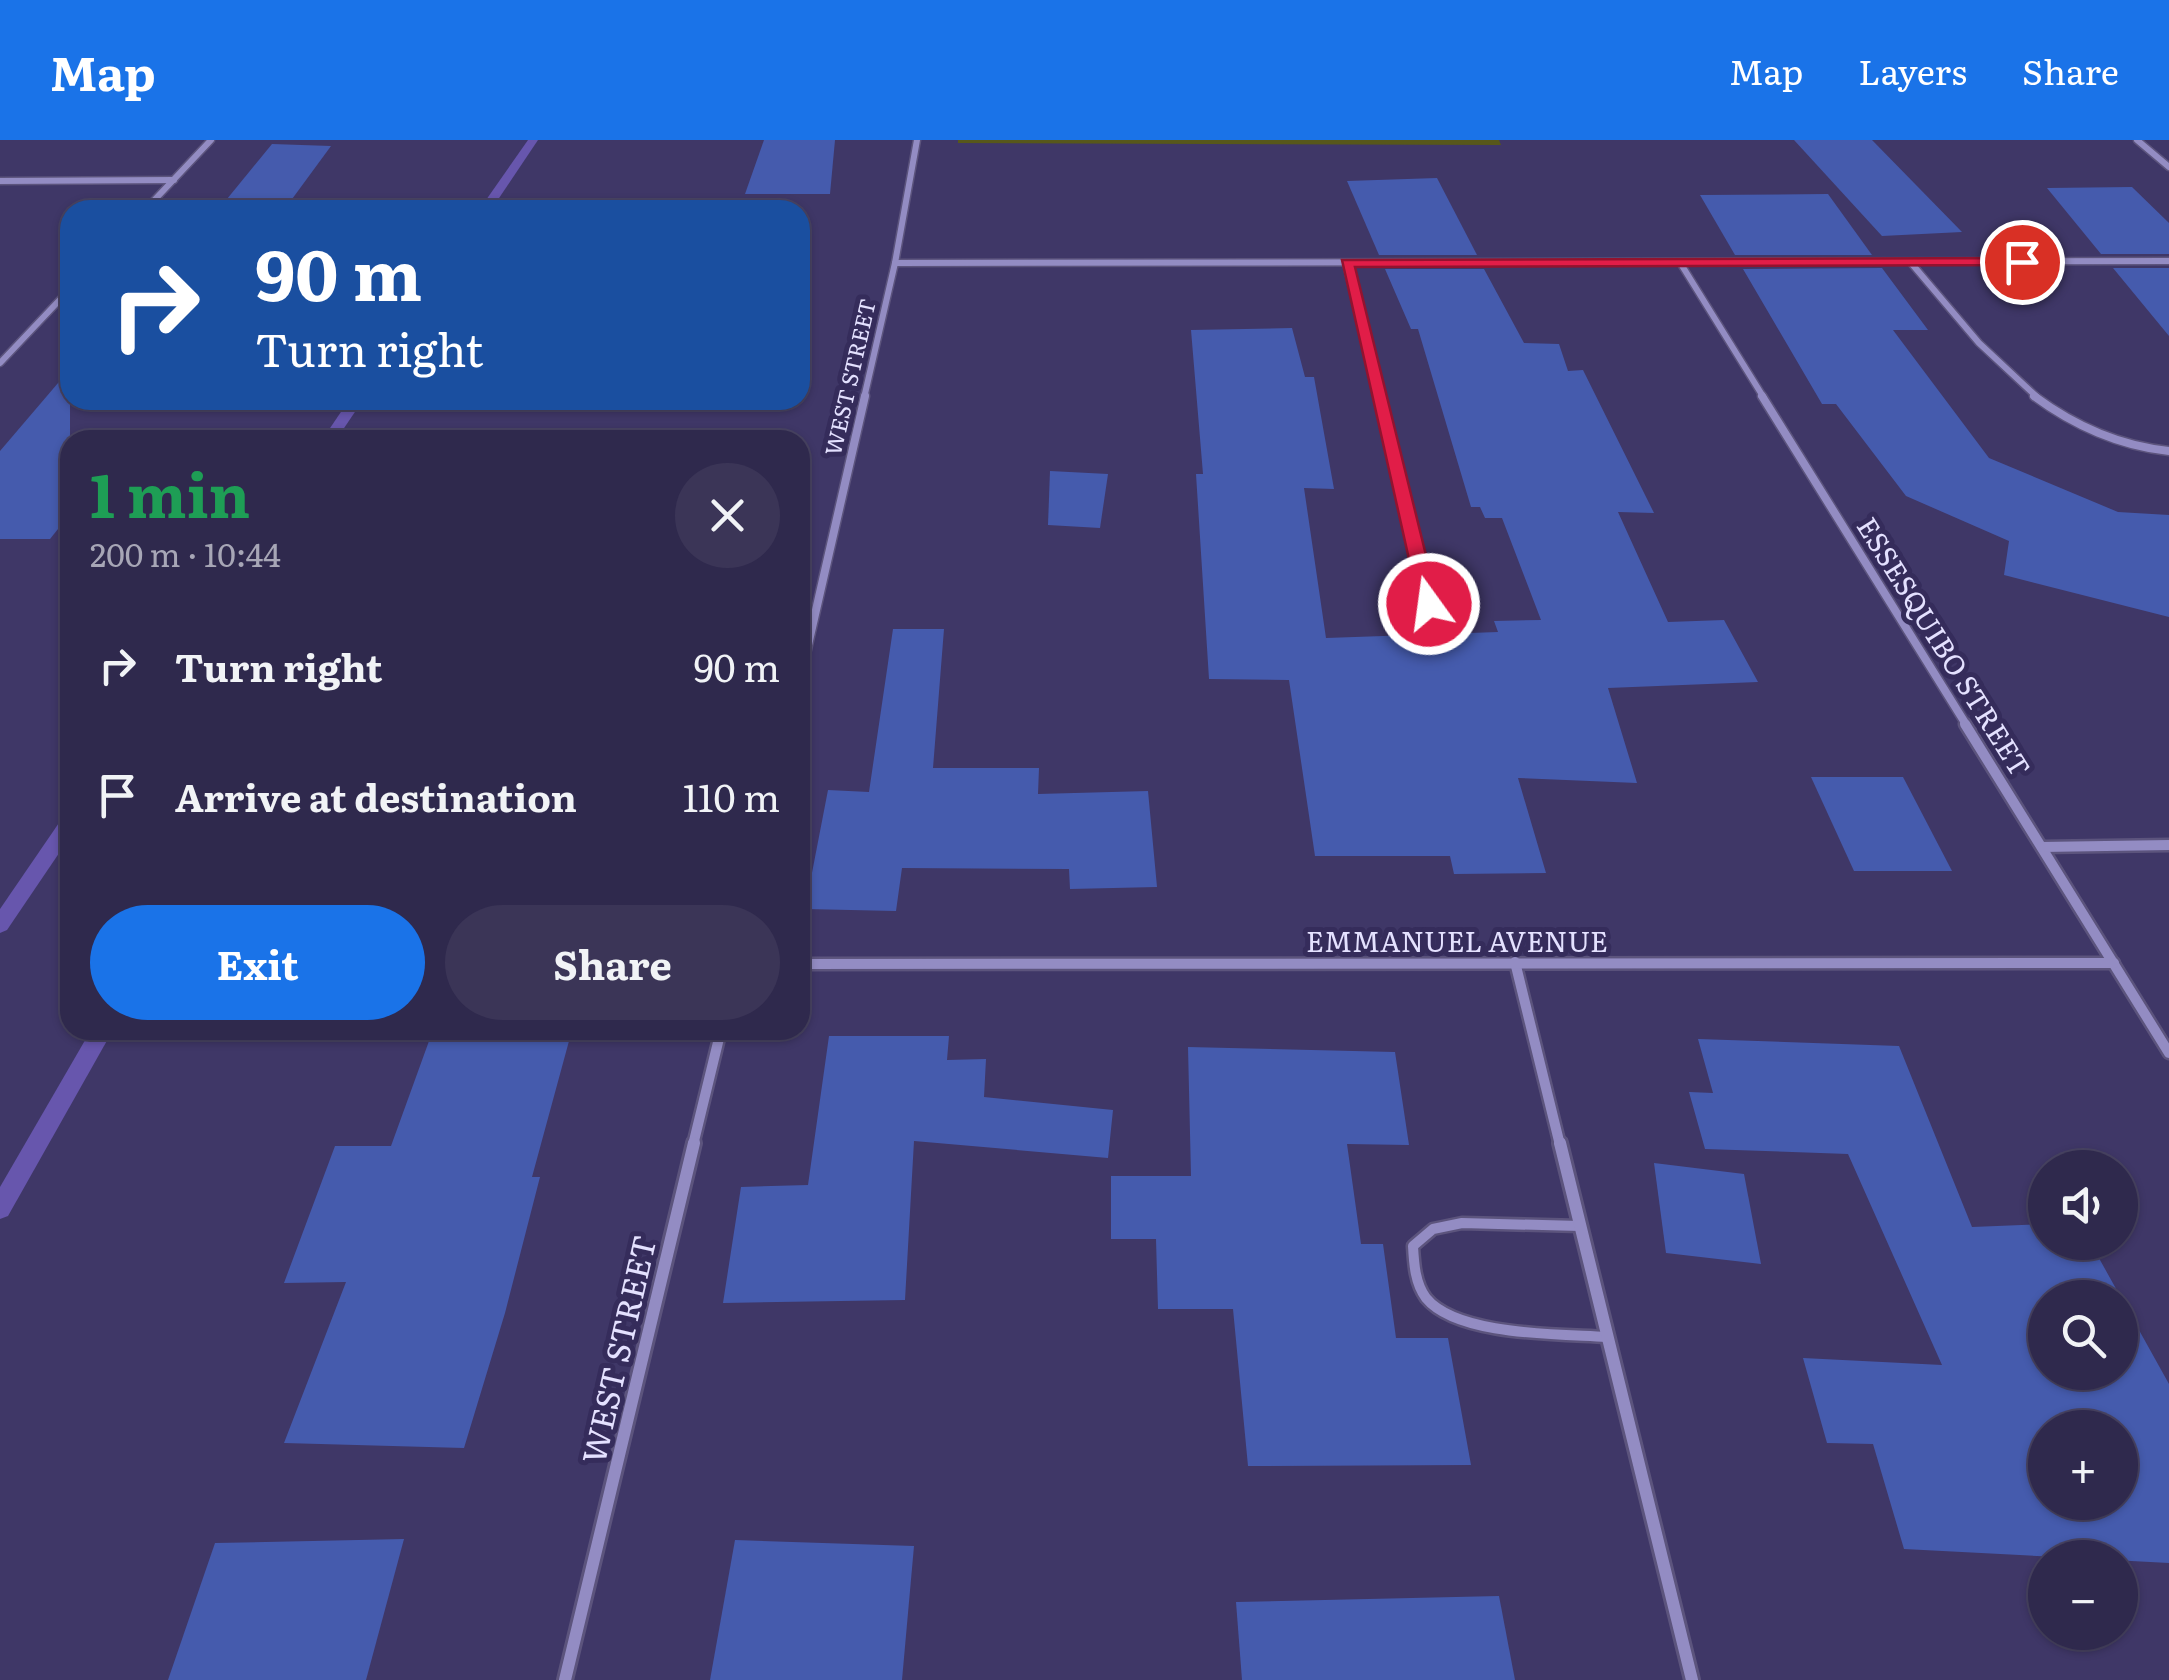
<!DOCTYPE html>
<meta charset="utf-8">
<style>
body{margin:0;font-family:Literata,serif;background:#3b3557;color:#f1f3f6;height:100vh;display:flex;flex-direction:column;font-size:38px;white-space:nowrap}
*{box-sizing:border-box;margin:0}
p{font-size:32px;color:#a7a6b6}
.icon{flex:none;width:55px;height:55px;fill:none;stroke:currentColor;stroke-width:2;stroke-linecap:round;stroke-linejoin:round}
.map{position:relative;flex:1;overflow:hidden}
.drawer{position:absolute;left:60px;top:290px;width:750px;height:610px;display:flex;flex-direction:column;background:#2f294d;border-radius:30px;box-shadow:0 2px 8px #0004,0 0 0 2px #4a4565}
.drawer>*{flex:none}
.hud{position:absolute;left:60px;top:60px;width:750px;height:210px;border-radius:30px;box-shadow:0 2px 8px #0004,0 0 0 2px #4a4565;background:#1a4fa0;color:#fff;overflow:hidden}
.tools{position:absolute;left:2028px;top:1010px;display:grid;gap:20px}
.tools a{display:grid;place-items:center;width:110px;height:110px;border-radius:50%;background:#2f294d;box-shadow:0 2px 8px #0004,0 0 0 2px #4a4565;font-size:50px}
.pin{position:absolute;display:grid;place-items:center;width:85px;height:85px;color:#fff;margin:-42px;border:5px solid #fff;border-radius:50%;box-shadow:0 2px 10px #0007}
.me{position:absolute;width:110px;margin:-55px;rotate:346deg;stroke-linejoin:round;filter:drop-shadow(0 0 8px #0008)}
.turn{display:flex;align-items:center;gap:35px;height:210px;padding:0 30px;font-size:45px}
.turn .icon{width:130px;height:130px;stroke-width:2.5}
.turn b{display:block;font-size:70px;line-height:85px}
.round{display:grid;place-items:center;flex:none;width:105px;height:105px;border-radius:52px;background:#3b3557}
.summary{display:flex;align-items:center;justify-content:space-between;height:170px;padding:0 30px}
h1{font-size:60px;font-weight:700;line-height:75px;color:#1e9e55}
.cta{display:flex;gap:20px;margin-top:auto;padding:20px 30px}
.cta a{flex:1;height:115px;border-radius:60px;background:#1a73e8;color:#fff;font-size:40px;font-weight:700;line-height:115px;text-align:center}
.cta a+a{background:#3b3557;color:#f1f3f6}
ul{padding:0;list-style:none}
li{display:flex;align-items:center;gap:30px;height:130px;padding:0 30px}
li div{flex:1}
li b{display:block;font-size:38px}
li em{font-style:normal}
header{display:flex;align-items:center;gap:60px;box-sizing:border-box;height:140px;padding:0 50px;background:#1a73e8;color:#fff}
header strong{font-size:48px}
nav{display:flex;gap:55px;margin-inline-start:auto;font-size:35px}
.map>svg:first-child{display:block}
.green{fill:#57571b}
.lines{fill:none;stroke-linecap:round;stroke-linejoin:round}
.stream{fill:#6756ad;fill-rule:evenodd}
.building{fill:#455bad;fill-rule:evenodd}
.lane-casing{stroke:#5c547d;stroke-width:15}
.street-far3-casing{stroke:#5c547d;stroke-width:9}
.street-far2-casing{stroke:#5c547d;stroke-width:11}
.street-far1-casing{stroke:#5c547d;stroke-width:15}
.street-casing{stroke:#5c547d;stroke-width:18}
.lane{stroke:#938cc3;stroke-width:10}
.street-far3{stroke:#938cc3;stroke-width:6}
.street-far2{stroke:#938cc3;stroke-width:8}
.street-far1{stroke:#938cc3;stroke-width:10}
.street{stroke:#938cc3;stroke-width:12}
.route{fill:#e11d48;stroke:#92132f;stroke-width:2.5}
.labels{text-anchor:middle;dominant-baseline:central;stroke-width:10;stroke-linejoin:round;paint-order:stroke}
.far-street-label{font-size:22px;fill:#e4e1ff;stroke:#352c5b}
.street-label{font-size:28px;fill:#e4e1ff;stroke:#352c5b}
.near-street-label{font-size:32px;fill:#e4e1ff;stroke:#352c5b}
</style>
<header>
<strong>Map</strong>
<nav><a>Map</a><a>Layers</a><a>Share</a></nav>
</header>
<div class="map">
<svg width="2169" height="1540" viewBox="0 0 2169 1540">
<rect width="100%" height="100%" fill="#3f3767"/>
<path class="green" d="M 958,0 L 1499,0 L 1501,5 L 958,3 Z"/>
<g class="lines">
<g class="stream">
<path d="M 528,0 L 538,0 L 491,70 L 479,70 Z"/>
<path d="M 349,260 L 363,260 L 336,300 L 322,300 Z"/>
<path d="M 70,675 L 70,697 L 7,790 L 0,793 L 0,769 L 63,677 Z"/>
<path d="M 91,890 L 113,890 L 8,1076 L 0,1079 L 0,1047 Z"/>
</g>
</g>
<g class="building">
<path d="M 764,0 L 835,0 L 830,54 L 745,54 Z"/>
<path d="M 1794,0 L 1872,0 L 1962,92 L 1882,96 Z"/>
<path d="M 272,4 L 331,6 L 284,70 L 218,70 Z"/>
<path d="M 1437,38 L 1477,115 L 1379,115 L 1347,41 Z"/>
<path d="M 2132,47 L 2169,83 L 2169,114 L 2101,114 L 2047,48 Z"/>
<path d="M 1828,54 L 1872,115 L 1735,115 L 1700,55 Z"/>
<path d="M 1882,128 L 1928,190 L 1893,190 L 1989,318 L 2118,372 L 2169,375 L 2169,477 L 2004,435 L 2009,401 L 1906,356 L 1836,264 L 1822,264 L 1743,129 Z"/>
<path d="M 2113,128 L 2169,128 L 2169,196 Z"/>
<path d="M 1385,129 L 1484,129 L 1524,203 L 1559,204 L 1568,231 L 1583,230 L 1654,373 L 1618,372 L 1668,482 L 1724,480 L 1758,542 L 1608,548 L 1637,643 L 1518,638 L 1546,733 L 1454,734 L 1450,716 L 1315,716 L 1289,540 L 1209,539 L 1196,334 L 1203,334 L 1191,190 L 1292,188 L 1305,237 L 1314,237 L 1334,349 L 1304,348 L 1326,498 L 1498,492 L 1494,481 L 1541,480 L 1502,378 L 1485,378 L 1480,367 L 1471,367 L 1418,189 L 1411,189 Z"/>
<path d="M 70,229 L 70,374 L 50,399 L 0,399 L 0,311 Z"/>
<path d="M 1050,331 L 1108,334 L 1100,388 L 1048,385 Z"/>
<path d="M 893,489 L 944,489 L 933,628 L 1039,628 L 1038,654 L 1148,651 L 1157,747 L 1070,749 L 1069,729 L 902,728 L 896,771 L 805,769 L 828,650 L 869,652 Z"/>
<path d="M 1811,637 L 1903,637 L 1952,731 L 1854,731 Z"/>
<path d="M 433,890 L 572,890 L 532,1037 L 540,1037 L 505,1173 L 464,1308 L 284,1303 L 346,1142 L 284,1143 L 335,1006 L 391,1006 Z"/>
<path d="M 829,896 L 949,896 L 947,920 L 986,919 L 984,957 L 1113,970 L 1108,1018 L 914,1001 L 905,1160 L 723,1163 L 741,1047 L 808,1045 Z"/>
<path d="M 1698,899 L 1899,906 L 1972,1087 L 2045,1084 L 2045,1102 L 2090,1102 L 2169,1244 L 2169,1423 L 1904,1409 L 1873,1304 L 1827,1303 L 1803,1218 L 1942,1225 L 1848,1014 L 1705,1009 L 1689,952 L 1713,953 ZM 2045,1158 L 2120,1158 L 2120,1232 L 2045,1232 ZM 2045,1288 L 2120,1288 L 2120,1362 L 2045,1362 Z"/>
<path d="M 1188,907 L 1395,912 L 1409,1005 L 1347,1004 L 1361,1104 L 1383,1104 L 1396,1198 L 1448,1198 L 1471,1325 L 1248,1326 L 1233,1169 L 1158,1169 L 1156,1099 L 1111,1099 L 1111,1036 L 1191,1036 Z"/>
<path d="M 1654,1023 L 1744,1034 L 1761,1124 L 1666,1113 Z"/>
<path d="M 404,1399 L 366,1540 L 168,1540 L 215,1403 Z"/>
<path d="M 735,1400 L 914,1406 L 902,1540 L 710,1540 Z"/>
<path d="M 1499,1456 L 1515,1540 L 1242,1540 L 1236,1462 Z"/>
</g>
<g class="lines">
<g class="lane-casing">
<path id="lane" d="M 1580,1086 L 1462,1083 L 1433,1089 L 1413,1106 C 1414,1124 1415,1143 1426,1158 C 1457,1196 1560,1194 1606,1197"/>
</g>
<g class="street-far3-casing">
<g id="street-far3">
<path d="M 2137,0 L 2169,27"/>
<path d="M 0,41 L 174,40"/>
<path d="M 145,70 L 211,0"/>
<path d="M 895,123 L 2169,121"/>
<path d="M 1346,123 L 1379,258"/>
<path d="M 1681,124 L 1764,258"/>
<path d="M 1912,124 L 1979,203 L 2038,258"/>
<path d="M 0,223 L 70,149"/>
<path d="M 864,258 L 895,123 L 917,0"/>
</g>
</g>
<g class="street-far2-casing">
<g id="street-far2">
<path d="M 1378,256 L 1429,465"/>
<path d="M 1762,256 L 1967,586"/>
<path d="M 2034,256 C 2073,285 2120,306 2169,311"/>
<path d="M 800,540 L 865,256"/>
</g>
</g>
<g class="street-far1-casing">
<g id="street-far1">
<path d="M 1965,584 L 2169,913"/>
<path d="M 2042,707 L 2169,705"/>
<path d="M 1515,822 L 1560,1005"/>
<path d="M 800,824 L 2114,823"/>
<path d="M 693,1005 L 721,890"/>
</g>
</g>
<g class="street-casing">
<g id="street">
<path d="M 1560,1003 L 1692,1540"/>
<path d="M 565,1540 L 694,1003"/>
</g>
</g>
<use href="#lane" class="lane"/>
<use href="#street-far3" class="street-far3"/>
<use href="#street-far2" class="street-far2"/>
<use href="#street-far1" class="street-far1"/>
<use href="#street" class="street"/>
</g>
<path class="route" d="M 2022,118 L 2027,120 L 2027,125 L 1355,127 L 1438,464 L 1429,470 L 1419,464 L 1342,120 Z"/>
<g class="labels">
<g class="far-street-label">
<text transform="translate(849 237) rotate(-77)">WEST STREET</text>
</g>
<g class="street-label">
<text transform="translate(1945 506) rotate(58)">ESSESQUIBO STREET</text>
<text x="1457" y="800">EMMANUEL AVENUE</text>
</g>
<g class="near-street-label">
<text transform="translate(617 1209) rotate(-77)">WEST STREET</text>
</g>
</g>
</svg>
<div class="tools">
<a><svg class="icon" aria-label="sound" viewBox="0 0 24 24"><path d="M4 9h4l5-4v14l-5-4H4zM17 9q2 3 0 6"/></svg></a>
<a><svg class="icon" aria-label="search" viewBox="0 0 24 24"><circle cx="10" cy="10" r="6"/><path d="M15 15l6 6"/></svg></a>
<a>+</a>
<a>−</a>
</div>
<div class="pin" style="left:2022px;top:122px;background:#d93025"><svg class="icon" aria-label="arrive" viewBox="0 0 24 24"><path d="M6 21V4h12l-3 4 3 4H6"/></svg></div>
<svg class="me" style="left:1429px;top:464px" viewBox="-20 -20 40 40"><circle r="17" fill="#e11d48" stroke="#fff" stroke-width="3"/><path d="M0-11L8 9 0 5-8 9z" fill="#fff"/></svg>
<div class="hud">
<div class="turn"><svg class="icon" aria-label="right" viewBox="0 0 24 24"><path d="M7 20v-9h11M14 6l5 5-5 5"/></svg><div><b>90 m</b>Turn right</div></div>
</div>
<section class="drawer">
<div class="summary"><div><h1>1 min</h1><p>200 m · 10:44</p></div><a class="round"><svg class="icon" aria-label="close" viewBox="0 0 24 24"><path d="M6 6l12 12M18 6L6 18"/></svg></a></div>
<ul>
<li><svg class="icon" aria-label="right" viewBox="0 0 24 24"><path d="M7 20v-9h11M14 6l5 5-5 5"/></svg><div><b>Turn right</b></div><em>90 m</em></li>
<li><svg class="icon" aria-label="arrive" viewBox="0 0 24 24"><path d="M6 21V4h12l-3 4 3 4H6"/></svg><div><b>Arrive at destination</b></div><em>110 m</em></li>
</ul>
<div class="cta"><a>Exit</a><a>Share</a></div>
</section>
</div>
